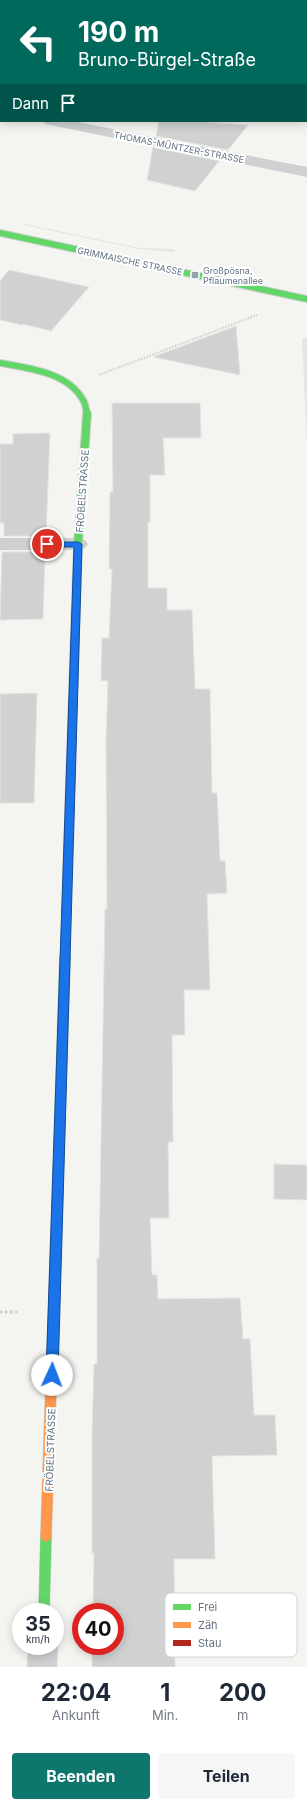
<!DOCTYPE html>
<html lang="de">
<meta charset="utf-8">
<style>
body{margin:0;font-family:Inter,sans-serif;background:#f6f6f7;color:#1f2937;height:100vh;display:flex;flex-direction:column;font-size:15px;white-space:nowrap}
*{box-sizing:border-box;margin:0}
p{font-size:13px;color:#747a83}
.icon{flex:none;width:22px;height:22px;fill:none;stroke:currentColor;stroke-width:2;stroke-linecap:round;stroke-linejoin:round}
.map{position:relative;height:1667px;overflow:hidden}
.panel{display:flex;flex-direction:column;background:#fff;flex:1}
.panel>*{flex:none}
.guide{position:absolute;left:0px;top:0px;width:307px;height:122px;box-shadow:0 2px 10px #0003;background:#00695c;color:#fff;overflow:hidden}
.speed{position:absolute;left:12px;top:1603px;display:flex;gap:8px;font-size:20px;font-weight:700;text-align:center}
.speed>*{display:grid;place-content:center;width:52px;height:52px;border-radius:50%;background:#fff;box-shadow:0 2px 10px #0003;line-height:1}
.speed small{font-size:10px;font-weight:400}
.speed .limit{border:6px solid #d22;background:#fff;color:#111}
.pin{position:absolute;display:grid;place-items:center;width:34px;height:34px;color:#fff;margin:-17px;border:2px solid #fff;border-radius:50%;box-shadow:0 1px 4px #0007}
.me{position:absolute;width:44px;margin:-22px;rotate:2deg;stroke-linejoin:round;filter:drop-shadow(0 0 3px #0008)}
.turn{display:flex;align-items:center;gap:14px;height:84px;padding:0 12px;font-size:18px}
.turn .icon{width:52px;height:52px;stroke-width:2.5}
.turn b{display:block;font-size:28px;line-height:34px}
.then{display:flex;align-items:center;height:38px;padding:0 12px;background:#0003;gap:8px;font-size:15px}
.eta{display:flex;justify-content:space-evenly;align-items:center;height:68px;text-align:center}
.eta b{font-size:24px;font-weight:700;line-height:28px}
.cta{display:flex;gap:8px;margin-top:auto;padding:8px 12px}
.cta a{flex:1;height:46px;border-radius:4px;background:#0f766e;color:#fff;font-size:16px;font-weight:700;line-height:46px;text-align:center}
.cta a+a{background:#f6f6f7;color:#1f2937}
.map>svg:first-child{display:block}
.green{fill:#e3e7df}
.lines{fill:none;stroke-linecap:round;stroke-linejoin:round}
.stream{fill:#cfd7da;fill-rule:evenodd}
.building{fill:#d0d1d1;stroke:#e3e3e1}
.fast-far2-casing{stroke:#cfd1d1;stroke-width:8}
.fast-far1-casing{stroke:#cfd1d1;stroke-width:10}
.fast-casing{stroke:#cfd1d1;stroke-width:12}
.slow-casing{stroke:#cfd1d1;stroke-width:12}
.jam-casing{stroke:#cfd1d1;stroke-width:10}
.path-far1{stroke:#cdcdcd;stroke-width:2;stroke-dasharray:1.5 1.5;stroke-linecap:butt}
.path{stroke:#cdcdcd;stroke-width:3;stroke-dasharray:2.5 2.5;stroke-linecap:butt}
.street{fill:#cfd0d1;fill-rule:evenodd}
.fast-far2{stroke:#63d668;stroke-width:6}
.fast-far1{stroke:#63d668;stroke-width:8}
.fast{stroke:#63d668;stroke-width:11}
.slow{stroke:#ff974d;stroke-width:11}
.jam{stroke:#b3261e;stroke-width:8}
.route{fill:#1a73e8;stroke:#114b97}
.poi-dot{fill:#94a0aa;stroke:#fff;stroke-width:1.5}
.labels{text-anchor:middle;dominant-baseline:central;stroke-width:4;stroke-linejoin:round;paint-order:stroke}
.far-street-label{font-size:9px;fill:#617284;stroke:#fff}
.far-poi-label{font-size:9px;fill:#617284;stroke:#fff;text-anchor:start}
.street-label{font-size:10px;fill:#617284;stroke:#fff}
.key{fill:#fff;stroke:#d0d5da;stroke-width:1}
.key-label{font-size:11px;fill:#617284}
</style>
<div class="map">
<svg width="307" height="1667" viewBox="0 0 307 1667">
<rect width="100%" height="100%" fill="#f4f4f1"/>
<g class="green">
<path d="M 25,224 L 140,248 L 175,249 L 173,252 L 139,249 L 24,225 Z"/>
<path d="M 302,338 L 307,339 L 307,445 Z"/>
</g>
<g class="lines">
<g class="stream">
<rect x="258" y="0" width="9" height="1"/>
<rect x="306" y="12" width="1" height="4"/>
</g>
</g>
<g class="building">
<path d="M 159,121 L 205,121 L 205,122 L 248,125 L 228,150 L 156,136 Z"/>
<path d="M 153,147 L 219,161 L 195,191 L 147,180 Z"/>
<path d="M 9,270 L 89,287 L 51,331 L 23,324 L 22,325 L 0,320 L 0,281 Z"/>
<path d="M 236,326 L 240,375 L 153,357 Z"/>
<path d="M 112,403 L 200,403 L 201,438 L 163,438 L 165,475 L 150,475 L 150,522 L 148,522 L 148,588 L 167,588 L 167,610 L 192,610 L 195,689 L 210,689 L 212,793 L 217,793 L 220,861 L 225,861 L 227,893 L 207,894 L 210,990 L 184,990 L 185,1035 L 172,1035 L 173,1142 L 168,1142 L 169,1218 L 150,1218 L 152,1275 L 157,1275 L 158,1299 L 240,1298 L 243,1339 L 250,1339 L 254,1415 L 275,1415 L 277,1455 L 212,1456 L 215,1559 L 174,1559 L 175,1667 L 92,1667 L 92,1646 L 115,1646 L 115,1612 L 93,1612 L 94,1553 L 92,1553 L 92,1434 L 94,1364 L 97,1364 L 97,1258 L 99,1258 L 105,909 L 107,909 L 106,741 L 108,681 L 101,681 L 102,638 L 109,638 L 112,569 L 109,569 L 110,492 L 113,492 Z"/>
<path d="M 50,433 L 46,536 L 4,536 L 4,523 L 0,523 L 0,444 L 13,444 L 13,434 Z"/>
<path d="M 2,552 L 45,552 L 43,619 L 0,620 Z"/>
<path d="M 37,693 L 34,803 L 0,803 L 0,694 Z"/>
<path d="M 274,1164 L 307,1165 L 307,1200 L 274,1199 Z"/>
</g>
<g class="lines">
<g class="fast-far2-casing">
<g id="fast-far2">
<path d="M 0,233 L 307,299"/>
<path d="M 0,363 C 28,368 68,372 83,400 C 86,404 86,410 87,415"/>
</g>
</g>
<g class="fast-far1-casing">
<g id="fast-far1">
<path d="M 75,634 L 78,544 L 87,414"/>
<path d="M 65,958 L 68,850"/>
</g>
</g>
<g class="fast-casing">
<g id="fast">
<path d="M 57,1208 L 65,957"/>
<path d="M 44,1612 L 46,1536"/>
</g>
</g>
<g class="slow-casing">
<path id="slow" d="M 46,1536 L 57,1208"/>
</g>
<g class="jam-casing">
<path id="jam" d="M 68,850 L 75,634"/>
</g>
<g class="path-far1">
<path d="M 242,0 L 246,1"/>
<path d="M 99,375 L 257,315"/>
</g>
<path class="path" d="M 0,1312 L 20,1312"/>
<g class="street">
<rect x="0" y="107" width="1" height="8"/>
<path d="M 43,121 L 72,121 L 307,167 L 307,177 L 50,125 L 45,124 Z"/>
<path d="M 0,538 L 78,538 L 85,540 L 88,544 L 85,548 L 78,550 L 0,550 Z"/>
<path d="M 55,1639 L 58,1646 L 57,1667 L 27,1667 L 28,1646 L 55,1646 Z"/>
</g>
<use href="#fast-far2" class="fast-far2"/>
<use href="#fast-far1" class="fast-far1"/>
<use href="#fast" class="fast"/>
<use href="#slow" class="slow"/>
<use href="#jam" class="jam"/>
</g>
<path class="route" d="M 44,542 L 78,542 L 82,544 L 58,1375 L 56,1379 L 52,1380 L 48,1379 L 46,1375 L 74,547 L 47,547 L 43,544 Z"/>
<rect class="poi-dot" x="191" y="271" width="8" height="8" rx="2"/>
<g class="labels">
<g class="far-street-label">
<text transform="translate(179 147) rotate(11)">THOMAS-MÜNTZER-STRASSE</text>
<text transform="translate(130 261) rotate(12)">GRIMMAISCHE STRASSE</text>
</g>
<g class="far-poi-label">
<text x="203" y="270">Großpösna,<tspan x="203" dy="10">Pflaumenallee</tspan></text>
</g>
<g class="street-label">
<text transform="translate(82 491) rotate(-86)">FRÖBELSTRASSE</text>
<text transform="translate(50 1450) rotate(-88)">FRÖBELSTRASSE</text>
</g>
</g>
<rect x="165" y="1593" width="132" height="64" rx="6" class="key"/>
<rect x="173" y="1604" width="18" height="6" fill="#63d668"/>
<rect x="173" y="1622" width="18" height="6" fill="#ff974d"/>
<rect x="173" y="1640" width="18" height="6" fill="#b3261e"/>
<g class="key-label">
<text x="198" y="1611">Frei</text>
<text x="198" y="1629">Zäh</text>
<text x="198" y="1647">Stau</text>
</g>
</svg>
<div class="speed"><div>35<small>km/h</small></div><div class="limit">40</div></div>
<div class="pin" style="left:47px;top:544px;background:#d93025"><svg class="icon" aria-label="arrive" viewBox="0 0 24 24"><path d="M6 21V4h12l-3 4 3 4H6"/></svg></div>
<svg class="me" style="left:52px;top:1375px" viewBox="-20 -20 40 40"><circle r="19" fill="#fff"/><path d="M0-13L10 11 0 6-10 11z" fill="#1a73e8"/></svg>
<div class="guide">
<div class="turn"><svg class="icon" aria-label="left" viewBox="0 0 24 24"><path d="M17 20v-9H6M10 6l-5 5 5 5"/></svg><div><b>190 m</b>Bruno-Bürgel-Straße</div></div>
<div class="then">Dann<svg class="icon" aria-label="arrive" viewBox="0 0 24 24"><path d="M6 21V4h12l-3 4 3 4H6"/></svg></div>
</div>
</div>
<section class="panel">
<div class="eta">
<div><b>22:04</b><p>Ankunft</p></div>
<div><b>1</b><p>Min.</p></div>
<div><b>200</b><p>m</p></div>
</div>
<div class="cta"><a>Beenden</a><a>Teilen</a></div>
</section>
